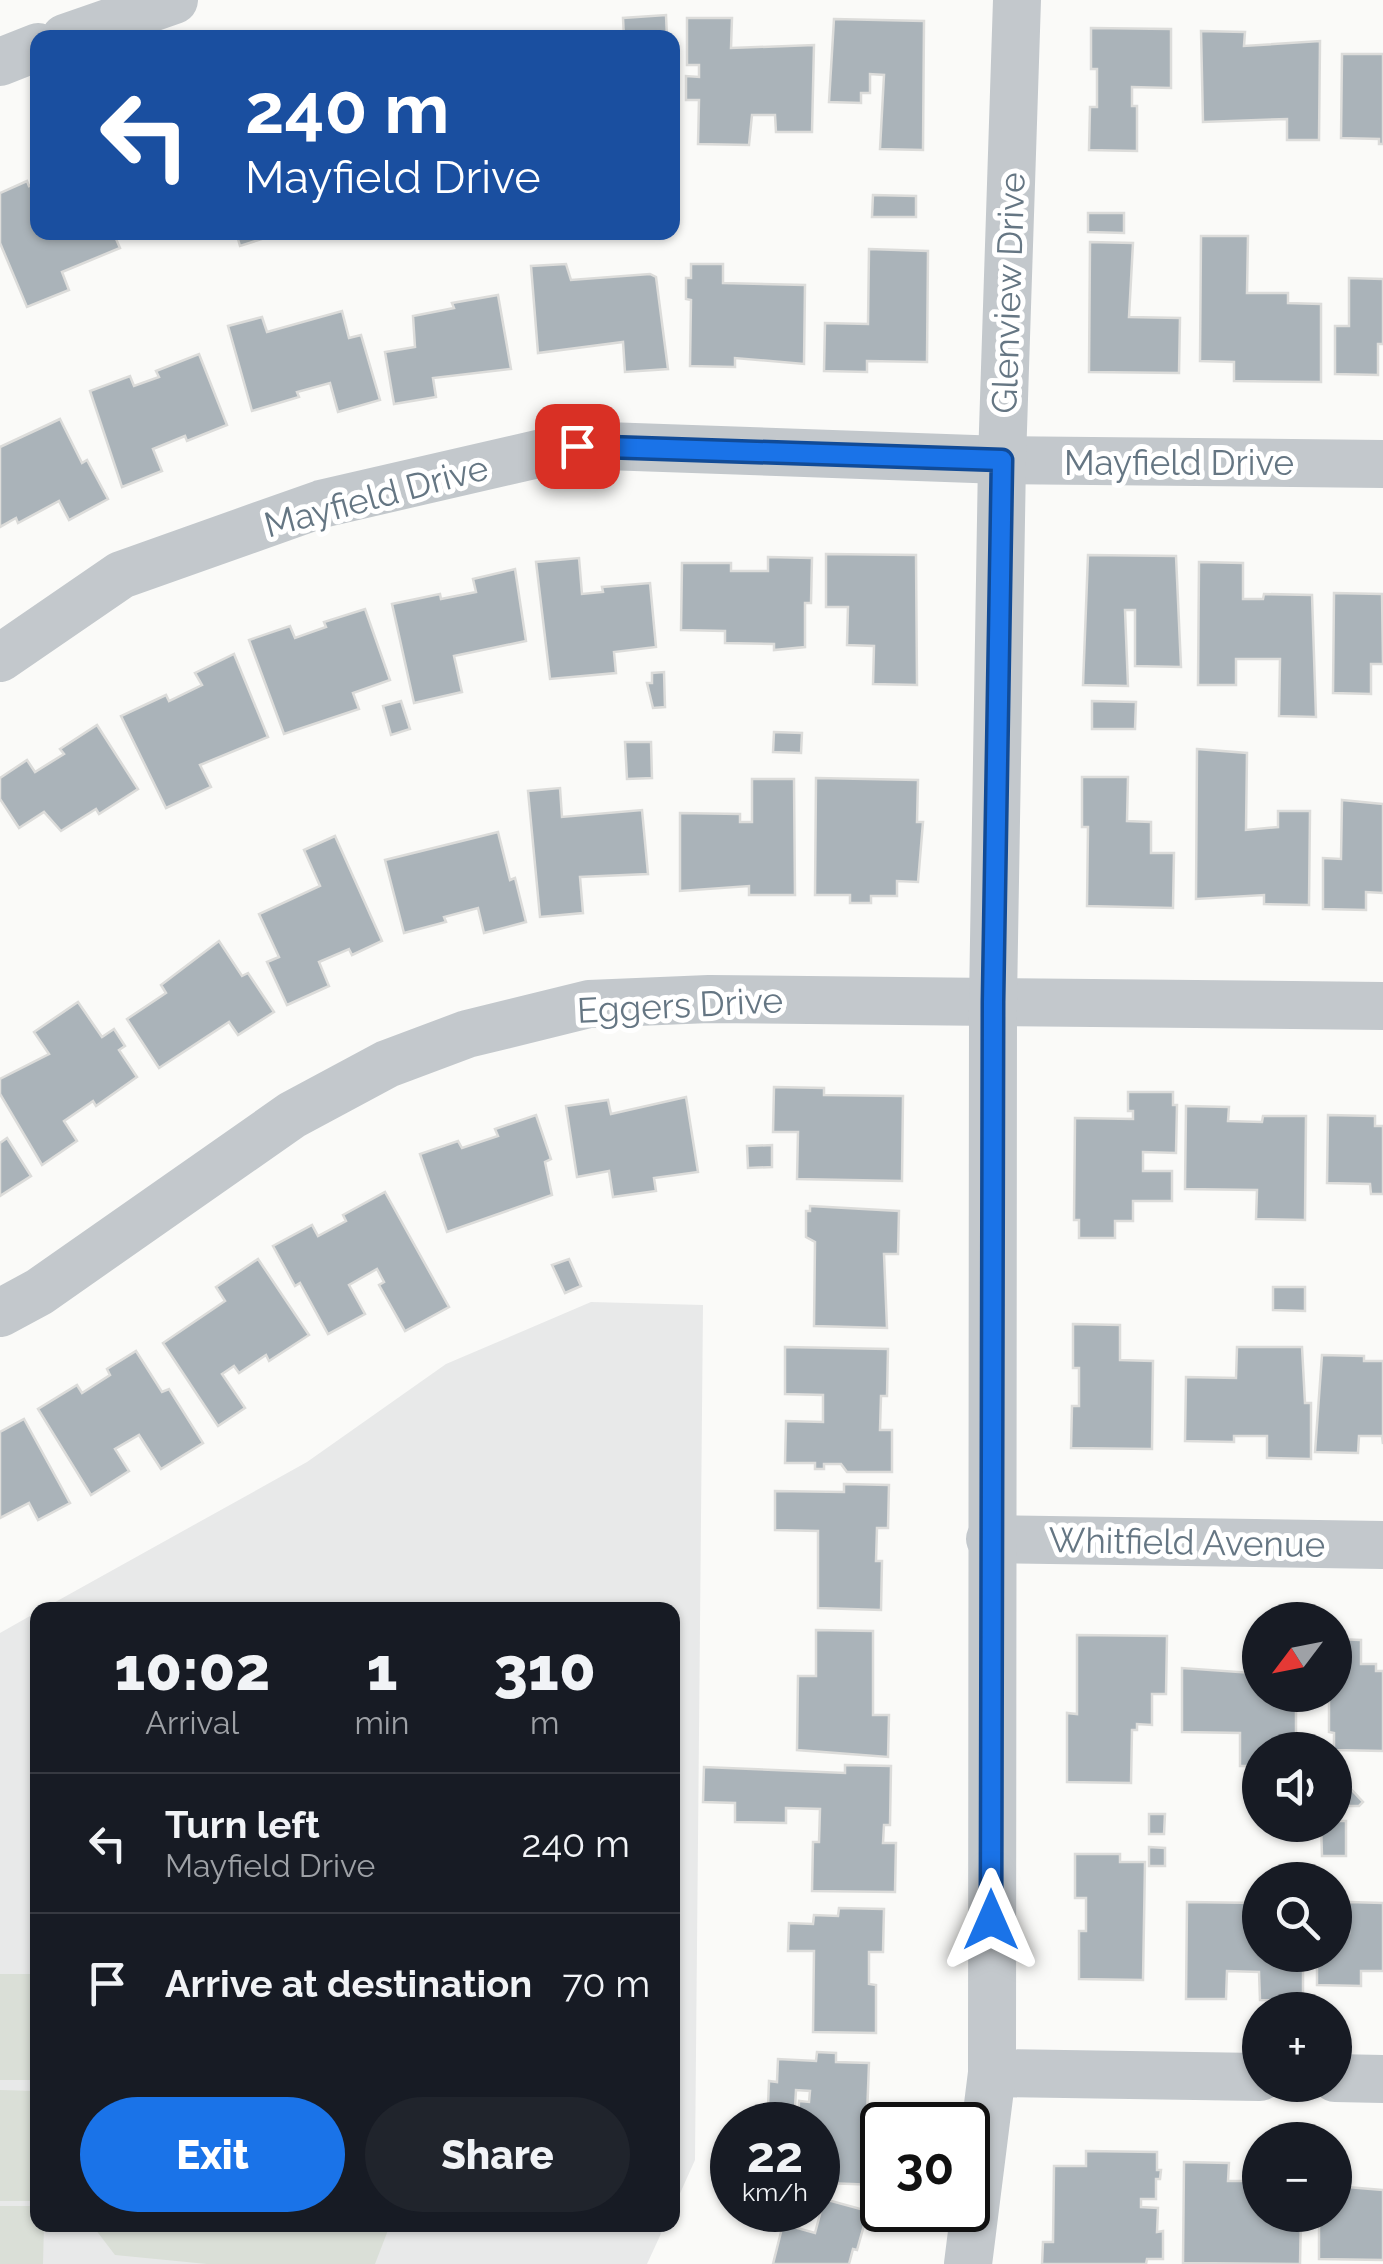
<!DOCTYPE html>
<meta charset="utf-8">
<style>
body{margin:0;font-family:Raleway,sans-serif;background:#20242c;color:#f1f3f6;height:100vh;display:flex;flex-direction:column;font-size:38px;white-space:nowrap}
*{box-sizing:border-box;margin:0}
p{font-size:32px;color:#9ea1a6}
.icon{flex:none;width:55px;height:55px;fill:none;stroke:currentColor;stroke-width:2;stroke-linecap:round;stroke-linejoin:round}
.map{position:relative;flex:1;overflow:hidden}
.drawer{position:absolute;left:30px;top:1602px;width:650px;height:630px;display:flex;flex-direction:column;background:#171b24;border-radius:20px;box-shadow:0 2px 8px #0004}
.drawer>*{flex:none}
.top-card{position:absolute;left:30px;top:30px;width:650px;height:210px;border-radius:20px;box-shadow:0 2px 8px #0004;background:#1a4fa0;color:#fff;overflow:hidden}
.needle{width:65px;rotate:238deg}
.buttons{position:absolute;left:1242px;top:1602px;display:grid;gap:20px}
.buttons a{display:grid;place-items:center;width:110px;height:110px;border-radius:50%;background:#171b24;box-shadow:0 2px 8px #0004;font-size:50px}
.speed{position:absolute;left:710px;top:2102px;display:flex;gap:20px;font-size:50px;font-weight:700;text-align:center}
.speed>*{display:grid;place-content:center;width:130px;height:130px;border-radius:50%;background:#171b24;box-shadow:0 2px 8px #0004;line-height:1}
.speed small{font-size:25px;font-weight:400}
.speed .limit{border:5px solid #111;border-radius:15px;background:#fff;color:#111}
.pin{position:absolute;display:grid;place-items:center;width:85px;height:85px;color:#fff;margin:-42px;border-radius:20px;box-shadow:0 5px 15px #0006}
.me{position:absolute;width:110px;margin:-55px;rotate:0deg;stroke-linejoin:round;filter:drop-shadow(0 0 8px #0008)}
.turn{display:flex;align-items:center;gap:35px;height:210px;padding:0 50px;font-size:45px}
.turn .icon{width:130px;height:130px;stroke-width:2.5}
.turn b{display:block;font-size:70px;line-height:85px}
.eta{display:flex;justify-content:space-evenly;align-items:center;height:170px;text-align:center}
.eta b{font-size:60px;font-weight:800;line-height:70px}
.action{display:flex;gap:20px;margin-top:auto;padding:20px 50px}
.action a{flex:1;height:115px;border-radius:60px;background:#1a73e8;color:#fff;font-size:40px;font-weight:800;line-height:115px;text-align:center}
.action a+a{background:#20242c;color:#f1f3f6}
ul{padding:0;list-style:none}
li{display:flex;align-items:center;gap:30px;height:140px;padding:0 50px;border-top:2px solid #363941}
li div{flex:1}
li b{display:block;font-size:38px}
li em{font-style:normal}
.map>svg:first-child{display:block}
.built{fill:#e8e9e9}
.green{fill:#dadfd7}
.building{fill:#aab3b9;stroke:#dcdcda;stroke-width:2.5}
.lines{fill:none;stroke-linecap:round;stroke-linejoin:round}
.street{stroke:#c3c8cc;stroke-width:48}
.route-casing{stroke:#114b97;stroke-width:25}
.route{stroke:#1a73e8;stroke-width:18}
.labels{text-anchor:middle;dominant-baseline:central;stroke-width:10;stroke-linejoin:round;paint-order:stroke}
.street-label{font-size:35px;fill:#657683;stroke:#fff}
</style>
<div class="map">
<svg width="1383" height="2264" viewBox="0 0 1383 2264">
<rect width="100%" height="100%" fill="#fafaf8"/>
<g class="built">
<path d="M 591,1302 L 703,1305 L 695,2160 L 673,2209 L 672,1610 L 41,1610 L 307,1462 L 446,1364 Z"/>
<path d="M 37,1612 L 38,2225 L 665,2225 L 647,2264 L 0,2264 L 0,1633 Z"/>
</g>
<g class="green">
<rect x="0" y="1974" width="37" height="106"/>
<path d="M 0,2090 L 37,2091 L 37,2201 L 0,2201 Z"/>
<path d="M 0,2206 L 37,2206 L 38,2225 L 44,2225 L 43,2264 L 0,2264 Z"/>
<path d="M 92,2225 L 390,2225 L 375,2264 L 207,2264 L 115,2255 Z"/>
</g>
<g class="building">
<path d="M 666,15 L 667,38 L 624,38 L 623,18 Z"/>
<path d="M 687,18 L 732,18 L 731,48 L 814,45 L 812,132 L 776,132 L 775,115 L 752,115 L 749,145 L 698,144 L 699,100 L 686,100 L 686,76 L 699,77 L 699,65 L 687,65 Z"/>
<path d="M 834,19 L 924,21 L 923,150 L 880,149 L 884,75 L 870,74 L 870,93 L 861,93 L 861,103 L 829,102 Z"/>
<path d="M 1091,28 L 1171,29 L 1171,88 L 1132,87 L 1132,106 L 1137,106 L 1137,151 L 1089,150 L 1090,107 L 1097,107 L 1097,69 L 1091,69 Z"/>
<path d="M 1201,31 L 1245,32 L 1244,46 L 1320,41 L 1319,140 L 1287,140 L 1287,119 L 1203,122 Z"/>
<path d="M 1342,54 L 1383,54 L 1383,144 L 1379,144 L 1379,139 L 1341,138 Z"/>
<path d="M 27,181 L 29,186 L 38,182 L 38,232 L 113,232 L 120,248 L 62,272 L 69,290 L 27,307 L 0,243 L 0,193 Z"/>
<path d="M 873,195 L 916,196 L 916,217 L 872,217 Z"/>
<path d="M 1088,213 L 1124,213 L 1124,233 L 1088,232 Z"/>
<path d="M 236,232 L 273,232 L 274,235 L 240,246 Z"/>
<path d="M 1201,236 L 1248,236 L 1247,293 L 1288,293 L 1288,303 L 1321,304 L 1321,382 L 1234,381 L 1234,362 L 1200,361 Z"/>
<path d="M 1090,242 L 1133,243 L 1129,317 L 1180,318 L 1179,373 L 1089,372 Z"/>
<path d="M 869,249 L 928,251 L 927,362 L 867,361 L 867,372 L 824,371 L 825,323 L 868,324 Z"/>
<path d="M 566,264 L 571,280 L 650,274 L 656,277 L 668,369 L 625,372 L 623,342 L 538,353 L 531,266 Z"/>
<path d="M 691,264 L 723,264 L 723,283 L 805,285 L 804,364 L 735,358 L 735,367 L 690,366 L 691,300 L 686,299 L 686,278 L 691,278 Z"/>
<path d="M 1349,278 L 1383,279 L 1383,344 L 1378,344 L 1378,375 L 1335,374 L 1335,326 L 1349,326 Z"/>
<path d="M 498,295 L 511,369 L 433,378 L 436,397 L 394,404 L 385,352 L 415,347 L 413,316 L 454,308 L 452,303 Z"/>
<path d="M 342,311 L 349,338 L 361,335 L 380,400 L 338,412 L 330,383 L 297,392 L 299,397 L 252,411 L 228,326 L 262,317 L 267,332 Z"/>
<path d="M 199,354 L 227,425 L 187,441 L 185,436 L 153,449 L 162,471 L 122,487 L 90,391 L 130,376 L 134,386 L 159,377 L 156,371 Z"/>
<path d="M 60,419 L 82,463 L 87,460 L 108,499 L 69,520 L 59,501 L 18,523 L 16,518 L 0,527 L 0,447 Z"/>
<path d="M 826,554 L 916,555 L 917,685 L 873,684 L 874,646 L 847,645 L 848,607 L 826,607 Z"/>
<path d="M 1088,555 L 1176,556 L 1181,667 L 1135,666 L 1135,610 L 1125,610 L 1128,686 L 1083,685 Z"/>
<path d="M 768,557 L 812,558 L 811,603 L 805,603 L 805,647 L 774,650 L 774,644 L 725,643 L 725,631 L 681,630 L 682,563 L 731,563 L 731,571 L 768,571 Z"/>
<path d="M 579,558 L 582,594 L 603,592 L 602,587 L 650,583 L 656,647 L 614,652 L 616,673 L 550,679 L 536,562 Z"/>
<path d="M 1199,562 L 1243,563 L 1243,599 L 1263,599 L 1264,594 L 1312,595 L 1316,717 L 1279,716 L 1280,659 L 1236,659 L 1236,685 L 1198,685 Z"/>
<path d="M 515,569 L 526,641 L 454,656 L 462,692 L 414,703 L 392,604 L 440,594 L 441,599 L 476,592 L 473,579 Z"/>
<path d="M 1334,593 L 1382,594 L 1383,664 L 1371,664 L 1371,694 L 1333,693 Z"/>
<path d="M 365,609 L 390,680 L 353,693 L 359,709 L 284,734 L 249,640 L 290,626 L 295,638 L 326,627 L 324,622 Z"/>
<path d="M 234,654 L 268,737 L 200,765 L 211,787 L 166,808 L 121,716 L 166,695 L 169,701 L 202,685 L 195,673 Z"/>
<path d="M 664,672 L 665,707 L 653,708 L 647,683 L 652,683 L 652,673 Z"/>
<path d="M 401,701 L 410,729 L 391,735 L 383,706 Z"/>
<path d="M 1092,701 L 1136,702 L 1135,729 L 1092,729 Z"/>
<path d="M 97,725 L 138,789 L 99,814 L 96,809 L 61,831 L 44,812 L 19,828 L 0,799 L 0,778 L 27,760 L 35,772 L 64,754 L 60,749 Z"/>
<path d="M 774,732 L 802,733 L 801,753 L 773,752 Z"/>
<path d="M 625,742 L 651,742 L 652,778 L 627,779 Z"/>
<path d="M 1197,749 L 1247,753 L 1246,830 L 1278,827 L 1278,811 L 1310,811 L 1309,905 L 1264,904 L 1264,895 L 1196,899 Z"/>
<path d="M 1082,777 L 1128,777 L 1127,821 L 1151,822 L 1151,853 L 1174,853 L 1173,908 L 1087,906 L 1088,827 L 1082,827 Z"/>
<path d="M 816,778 L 918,780 L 917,822 L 923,822 L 918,882 L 897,881 L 897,896 L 871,896 L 871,903 L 850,903 L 850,895 L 815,895 Z"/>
<path d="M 752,779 L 794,779 L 795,895 L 749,895 L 749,886 L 680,891 L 680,813 L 740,814 L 740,822 L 752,822 Z"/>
<path d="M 560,788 L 562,817 L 642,810 L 648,874 L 580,877 L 583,913 L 540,917 L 528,791 Z"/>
<path d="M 1342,800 L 1383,804 L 1383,893 L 1366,892 L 1366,910 L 1323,909 L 1323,858 L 1341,859 Z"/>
<path d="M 498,832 L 510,880 L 515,878 L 526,922 L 484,933 L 478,908 L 444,917 L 446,922 L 404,933 L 385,860 Z"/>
<path d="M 335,836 L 382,941 L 352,955 L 349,949 L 319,962 L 329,986 L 287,1005 L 267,962 L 279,957 L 259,914 L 320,886 L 304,850 Z"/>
<path d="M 219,941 L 242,976 L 248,973 L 274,1012 L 238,1035 L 229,1022 L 159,1068 L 127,1019 L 166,993 L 161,985 Z"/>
<path d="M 78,1002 L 102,1037 L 114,1029 L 125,1046 L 119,1050 L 137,1077 L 96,1106 L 93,1101 L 64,1121 L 77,1141 L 42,1165 L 0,1094 L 0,1079 L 49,1054 L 34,1032 Z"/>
<path d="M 774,1087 L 824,1088 L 824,1095 L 903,1096 L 902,1181 L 797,1179 L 798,1132 L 773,1132 Z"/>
<path d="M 1128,1092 L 1173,1092 L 1173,1105 L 1177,1105 L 1176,1153 L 1143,1152 L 1143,1171 L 1172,1171 L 1172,1201 L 1133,1201 L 1133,1221 L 1115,1221 L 1115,1238 L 1079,1238 L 1079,1220 L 1074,1220 L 1075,1118 L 1133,1119 L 1133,1111 L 1128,1111 Z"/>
<path d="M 686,1097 L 698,1172 L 654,1178 L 656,1191 L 613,1197 L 609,1171 L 577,1177 L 566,1106 L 608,1100 L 611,1114 Z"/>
<path d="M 1186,1106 L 1229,1107 L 1228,1121 L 1262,1122 L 1263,1116 L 1306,1116 L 1305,1220 L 1256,1219 L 1257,1190 L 1185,1189 Z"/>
<path d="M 536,1115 L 551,1159 L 545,1162 L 552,1195 L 447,1232 L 420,1154 L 458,1141 L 462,1148 L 498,1136 L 495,1129 Z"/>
<path d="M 1328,1115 L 1375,1116 L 1375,1126 L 1383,1126 L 1383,1194 L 1371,1194 L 1370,1184 L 1327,1183 Z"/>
<path d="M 7,1138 L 31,1176 L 0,1196 L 0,1143 Z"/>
<path d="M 772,1145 L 772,1167 L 748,1168 L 747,1146 Z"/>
<path d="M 385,1192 L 449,1307 L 405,1331 L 379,1285 L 384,1282 L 377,1269 L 349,1285 L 365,1314 L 328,1334 L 300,1283 L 295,1286 L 273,1246 L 312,1225 L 318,1236 L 346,1221 L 343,1215 Z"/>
<path d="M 810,1206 L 899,1211 L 898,1254 L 884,1254 L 887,1328 L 814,1326 L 815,1242 L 806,1237 L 806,1211 L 810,1211 Z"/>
<path d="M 258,1259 L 309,1335 L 269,1361 L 266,1355 L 239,1373 L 234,1366 L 222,1374 L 245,1408 L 218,1426 L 163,1343 L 225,1301 L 216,1287 Z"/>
<path d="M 569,1259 L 581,1286 L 565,1293 L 552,1265 Z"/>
<path d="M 1273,1287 L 1305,1287 L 1305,1311 L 1273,1310 Z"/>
<path d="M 1073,1324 L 1120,1325 L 1120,1360 L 1153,1361 L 1152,1449 L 1071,1448 L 1072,1406 L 1079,1406 L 1079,1368 L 1073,1368 Z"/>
<path d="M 785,1347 L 888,1349 L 887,1396 L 881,1396 L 880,1430 L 892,1430 L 892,1472 L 847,1472 L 841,1464 L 824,1464 L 824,1469 L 815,1469 L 815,1463 L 785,1463 L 786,1421 L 823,1422 L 823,1395 L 785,1394 Z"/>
<path d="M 1237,1347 L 1302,1347 L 1305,1403 L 1311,1403 L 1311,1459 L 1267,1458 L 1267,1436 L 1234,1436 L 1234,1442 L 1185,1441 L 1186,1377 L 1236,1378 Z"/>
<path d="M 136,1351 L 162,1392 L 169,1389 L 203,1443 L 161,1469 L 139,1435 L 115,1449 L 129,1471 L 91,1495 L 38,1409 L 77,1385 L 82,1393 L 110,1375 L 107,1369 Z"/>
<path d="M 1322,1355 L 1364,1356 L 1364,1361 L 1383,1361 L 1383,1444 L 1382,1436 L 1359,1436 L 1358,1453 L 1315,1452 Z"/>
<path d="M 24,1419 L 70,1503 L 38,1520 L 29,1503 L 0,1518 L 0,1432 Z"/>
<path d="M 844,1484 L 889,1485 L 888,1528 L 877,1528 L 876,1561 L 882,1561 L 881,1610 L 818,1608 L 818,1531 L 775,1530 L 775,1491 L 844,1492 Z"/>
<path d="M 816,1630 L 873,1631 L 873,1715 L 889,1715 L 888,1757 L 797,1750 L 798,1676 L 816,1676 Z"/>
<path d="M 1077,1635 L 1167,1636 L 1166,1694 L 1152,1694 L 1152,1725 L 1137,1724 L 1137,1730 L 1132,1730 L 1131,1783 L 1067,1782 L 1067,1713 L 1077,1714 Z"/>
<path d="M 1253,1637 L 1260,1637 L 1260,1695 L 1296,1695 L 1296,1750 L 1258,1750 L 1258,1766 L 1240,1766 L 1240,1733 L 1182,1732 L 1182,1668 L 1252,1673 Z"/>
<path d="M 1335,1639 L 1361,1640 L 1361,1664 L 1376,1664 L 1376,1671 L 1383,1671 L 1383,1751 L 1334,1750 L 1334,1733 L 1329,1732 L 1329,1695 L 1335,1695 Z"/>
<path d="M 845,1765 L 891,1766 L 890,1825 L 884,1825 L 883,1843 L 896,1843 L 895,1892 L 812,1891 L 813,1842 L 819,1842 L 820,1809 L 786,1808 L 786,1823 L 735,1822 L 735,1803 L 703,1802 L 704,1767 L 845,1773 Z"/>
<path d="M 1335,1772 L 1363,1802 L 1359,1806 L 1335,1806 Z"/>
<path d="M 1149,1814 L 1165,1814 L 1164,1834 L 1149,1834 Z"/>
<path d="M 1335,1821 L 1346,1821 L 1346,1856 L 1322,1856 L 1321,1825 L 1335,1825 Z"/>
<path d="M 1149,1847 L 1165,1848 L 1165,1866 L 1149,1866 Z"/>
<path d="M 1075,1854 L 1120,1854 L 1120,1862 L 1145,1862 L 1143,1980 L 1079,1979 L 1079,1931 L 1086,1931 L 1086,1898 L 1075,1898 Z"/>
<path d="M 1187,1902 L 1260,1903 L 1260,1955 L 1303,1955 L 1303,2001 L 1260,2000 L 1259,1972 L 1227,1971 L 1226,1999 L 1186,1999 Z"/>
<path d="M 1349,1902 L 1383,1903 L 1383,1971 L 1361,1971 L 1361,1986 L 1317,1985 L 1317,1955 L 1335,1955 L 1335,1933 L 1349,1933 Z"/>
<path d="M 839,1908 L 884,1909 L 883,1952 L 869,1952 L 869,1984 L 876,1985 L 876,2033 L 813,2032 L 814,1951 L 788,1951 L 789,1923 L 813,1924 L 814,1915 L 838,1916 Z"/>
<path d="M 817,2052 L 836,2053 L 836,2062 L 869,2063 L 866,2142 L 879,2143 L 877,2185 L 826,2183 L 827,2178 L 818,2178 L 818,2125 L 798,2125 L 799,2101 L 809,2102 L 810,2091 L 796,2090 L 795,2108 L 768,2106 L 769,2081 L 777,2082 L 778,2059 L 816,2061 Z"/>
<path d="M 1086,2151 L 1157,2152 L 1157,2170 L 1161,2170 L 1160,2179 L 1156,2179 L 1156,2199 L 1141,2199 L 1141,2207 L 1158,2208 L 1157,2232 L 1163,2231 L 1163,2259 L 1147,2259 L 1146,2264 L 1042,2264 L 1043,2242 L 1053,2242 L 1054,2166 L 1086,2166 Z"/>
<path d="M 1184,2162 L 1229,2163 L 1228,2181 L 1249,2181 L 1249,2175 L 1260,2175 L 1260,2215 L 1301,2215 L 1300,2264 L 1183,2263 Z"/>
<path d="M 1335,2186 L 1383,2190 L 1383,2260 L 1319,2259 L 1319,2215 L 1335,2215 Z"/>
<path d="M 824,2199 L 868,2211 L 857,2250 L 853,2249 L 849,2264 L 773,2264 L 783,2224 L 815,2233 Z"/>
</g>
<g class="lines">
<g class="street">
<path d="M 65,38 L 174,0"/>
<path d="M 0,62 L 38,47"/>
<path d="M 0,658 L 121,575 L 321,504 L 577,445 L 1002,460 L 1383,464"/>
<path d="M 0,1313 L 39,1292 L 292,1115 L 387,1064 L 467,1034 L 589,1004 L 709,999 L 1383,1006"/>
<path d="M 990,1539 L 1383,1545"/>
<path d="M 992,2073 L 1260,2077"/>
<path d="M 1335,2078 L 1383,2079"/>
<path d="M 968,2264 L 992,2073 L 993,1001 L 1002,460 L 1017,0"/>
</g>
</g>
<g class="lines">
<g class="route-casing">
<path id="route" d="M 577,446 L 1002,460 L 993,1002 L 991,1920"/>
</g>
<use href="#route" class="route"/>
</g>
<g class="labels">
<g class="street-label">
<text transform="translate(1008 293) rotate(-88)">Glenview Drive</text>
<text x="1179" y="462">Mayfield Drive</text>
<text transform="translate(376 496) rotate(-15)">Mayfield Drive</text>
<text transform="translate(680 1005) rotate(-3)">Eggers Drive</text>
<text transform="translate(1187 1542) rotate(1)">Whitfield Avenue</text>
</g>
</g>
</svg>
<div class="buttons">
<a><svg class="needle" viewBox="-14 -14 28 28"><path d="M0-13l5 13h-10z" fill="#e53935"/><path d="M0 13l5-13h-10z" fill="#9ea1a6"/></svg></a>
<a><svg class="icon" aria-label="sound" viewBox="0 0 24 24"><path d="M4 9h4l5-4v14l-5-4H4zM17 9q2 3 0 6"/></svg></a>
<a><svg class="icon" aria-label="search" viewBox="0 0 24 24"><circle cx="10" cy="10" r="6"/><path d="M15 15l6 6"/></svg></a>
<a>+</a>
<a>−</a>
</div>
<div class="speed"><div>22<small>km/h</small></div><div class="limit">30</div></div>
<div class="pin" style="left:577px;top:446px;background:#d93025"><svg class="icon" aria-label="arrive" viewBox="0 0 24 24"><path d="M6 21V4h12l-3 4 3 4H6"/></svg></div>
<svg class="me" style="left:991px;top:1920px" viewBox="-20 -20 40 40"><path d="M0-17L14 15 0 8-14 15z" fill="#1a73e8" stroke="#fff" stroke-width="4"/></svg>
<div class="top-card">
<div class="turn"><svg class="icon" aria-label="left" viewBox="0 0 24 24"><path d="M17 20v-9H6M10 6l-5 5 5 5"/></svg><div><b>240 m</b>Mayfield Drive</div></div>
</div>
<section class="drawer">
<div class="eta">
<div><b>10:02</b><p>Arrival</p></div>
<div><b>1</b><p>min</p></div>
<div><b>310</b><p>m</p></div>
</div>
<ul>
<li><svg class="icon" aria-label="left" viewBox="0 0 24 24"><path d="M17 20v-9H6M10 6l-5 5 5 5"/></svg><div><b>Turn left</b><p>Mayfield Drive</p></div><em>240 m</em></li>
<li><svg class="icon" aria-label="arrive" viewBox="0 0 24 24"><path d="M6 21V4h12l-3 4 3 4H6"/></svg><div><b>Arrive at destination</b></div><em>70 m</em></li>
</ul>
<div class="action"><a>Exit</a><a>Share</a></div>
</section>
</div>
